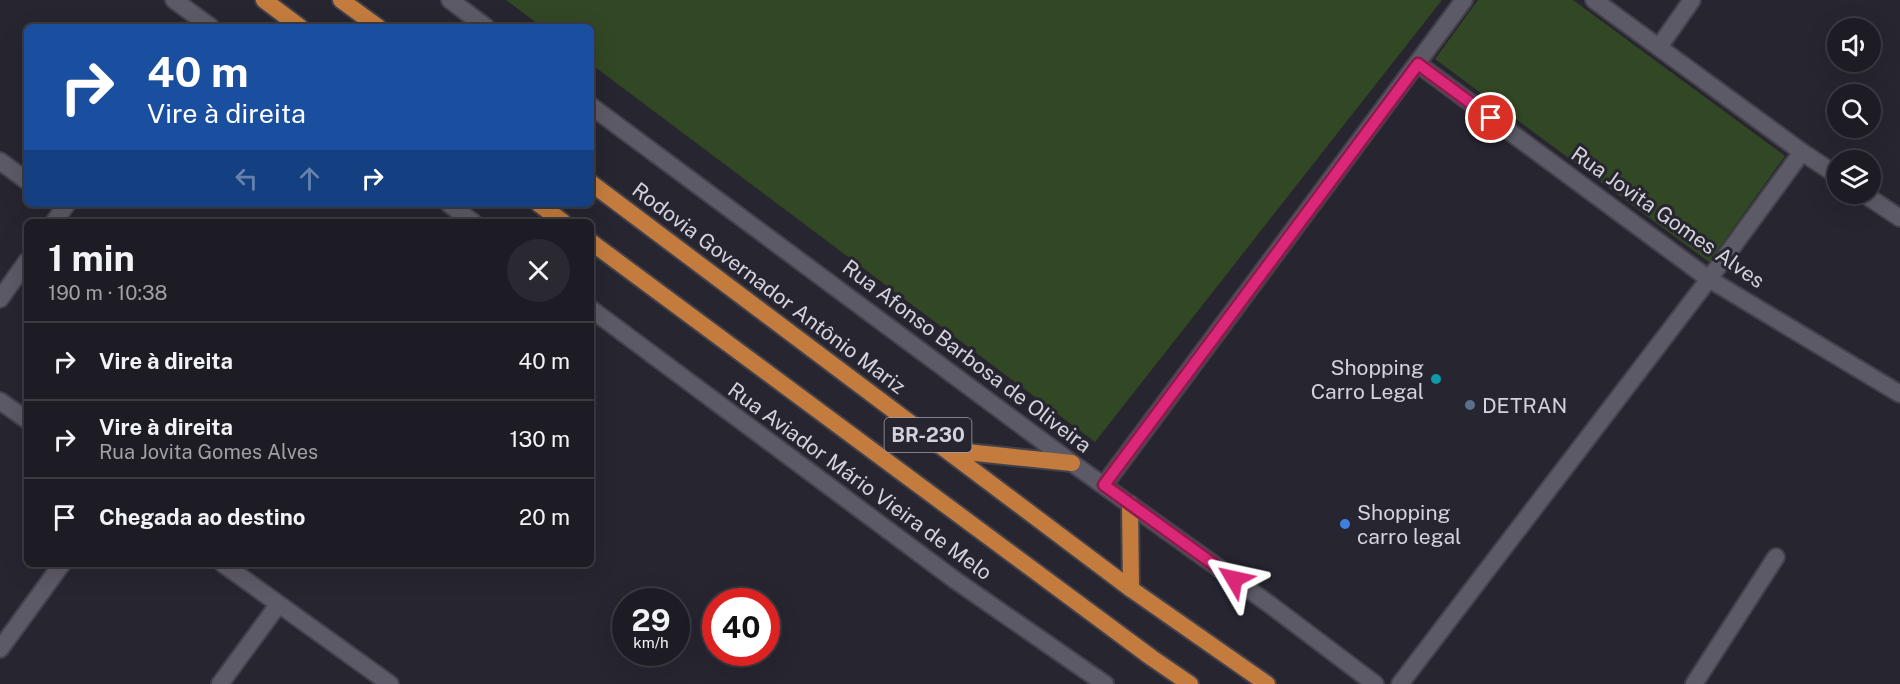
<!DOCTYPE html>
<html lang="pt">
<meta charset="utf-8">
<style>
body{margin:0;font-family:"Public Sans",sans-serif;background:#2a2931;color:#f1f3f6;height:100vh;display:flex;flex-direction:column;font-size:22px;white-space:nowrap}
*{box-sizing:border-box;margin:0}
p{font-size:20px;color:#a0a1a6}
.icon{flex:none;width:33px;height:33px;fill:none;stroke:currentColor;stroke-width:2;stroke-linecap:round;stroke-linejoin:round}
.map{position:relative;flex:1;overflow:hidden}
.side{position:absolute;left:24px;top:219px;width:570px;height:348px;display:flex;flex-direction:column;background:#1d1c24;border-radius:9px;box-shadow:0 6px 24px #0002,0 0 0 2px #3b3a41}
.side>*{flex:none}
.banner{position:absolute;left:24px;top:24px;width:570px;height:183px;border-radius:9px;box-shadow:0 6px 24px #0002,0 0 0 2px #3b3a41;background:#1a4fa0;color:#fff;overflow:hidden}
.tools{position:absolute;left:1827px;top:18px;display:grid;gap:12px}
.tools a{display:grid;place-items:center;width:54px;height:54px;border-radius:50%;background:#1d1c24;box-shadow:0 6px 24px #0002,0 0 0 2px #3b3a41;font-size:30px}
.speed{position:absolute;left:612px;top:588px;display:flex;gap:12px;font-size:30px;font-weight:700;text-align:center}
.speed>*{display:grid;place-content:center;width:78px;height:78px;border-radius:50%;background:#1d1c24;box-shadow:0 6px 24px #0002,0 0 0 2px #3b3a41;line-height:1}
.speed small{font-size:15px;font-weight:400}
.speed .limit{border:9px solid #d22;background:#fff;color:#111}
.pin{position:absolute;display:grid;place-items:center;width:51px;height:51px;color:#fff;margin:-26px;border:3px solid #fff;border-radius:50%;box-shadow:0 2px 6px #0007}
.me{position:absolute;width:66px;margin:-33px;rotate:306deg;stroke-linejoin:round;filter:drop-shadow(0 0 4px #0008)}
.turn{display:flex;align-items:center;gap:21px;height:126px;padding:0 24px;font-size:27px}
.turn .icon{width:78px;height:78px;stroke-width:2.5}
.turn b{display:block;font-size:42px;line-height:51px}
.lanes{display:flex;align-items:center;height:57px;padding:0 24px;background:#0003;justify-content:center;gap:30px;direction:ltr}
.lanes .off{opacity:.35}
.round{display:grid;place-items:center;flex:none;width:63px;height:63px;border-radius:32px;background:#2a2931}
.overview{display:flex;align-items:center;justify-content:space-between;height:102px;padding:0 24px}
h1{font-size:36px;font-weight:700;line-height:45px}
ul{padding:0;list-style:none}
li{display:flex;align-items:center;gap:18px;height:78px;padding:0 24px;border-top:2px solid #3b3a41}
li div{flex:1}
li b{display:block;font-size:22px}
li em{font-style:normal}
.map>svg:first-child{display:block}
.green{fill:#324724}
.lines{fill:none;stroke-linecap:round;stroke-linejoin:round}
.service-casing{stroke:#43414a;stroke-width:20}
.minor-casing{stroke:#43414a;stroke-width:20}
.tertiary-casing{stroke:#43414a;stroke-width:20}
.trunk-casing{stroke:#43414a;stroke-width:20}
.service{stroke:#5d5a67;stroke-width:16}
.minor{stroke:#5d5a67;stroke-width:16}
.tertiary{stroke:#5d5a67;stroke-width:16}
.trunk{stroke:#c47c3e;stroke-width:16}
.route-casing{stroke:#8e194d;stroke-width:15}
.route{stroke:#db2777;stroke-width:10}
.culture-dot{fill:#0f9aa8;stroke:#272530;stroke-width:2}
.service-dot{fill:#5c6f8a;stroke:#272530;stroke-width:2}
.shop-dot{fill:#3f7fe0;stroke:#272530;stroke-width:2}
.labels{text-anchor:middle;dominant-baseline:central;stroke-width:6;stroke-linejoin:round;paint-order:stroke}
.shield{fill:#272530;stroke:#a09ea7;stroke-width:1.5}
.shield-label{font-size:20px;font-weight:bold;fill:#d4d2da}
.street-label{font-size:21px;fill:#d4d2da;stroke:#272530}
.poi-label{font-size:21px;fill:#d4d2da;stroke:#272530;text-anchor:start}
</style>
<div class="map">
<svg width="1900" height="684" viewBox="0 0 1900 684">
<rect width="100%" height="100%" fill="#272530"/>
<g class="green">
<path d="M 506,0 L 1442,0 L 1095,442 L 591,64 L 591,27 L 542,27 Z"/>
<path d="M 1478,0 L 1573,0 L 1785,156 L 1709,262 L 1435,59 Z"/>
</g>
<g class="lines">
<g class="service-casing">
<g id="service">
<path d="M 1594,0 L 1802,152 L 1838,176"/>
<path d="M 1418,64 L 1709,279 L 1900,394"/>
<path d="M 1864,194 L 1900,218"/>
<path d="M 1104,485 L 1464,0"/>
<path d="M 1400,684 L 1709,279 L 1802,152"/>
<path d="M 1694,684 L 1776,557"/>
</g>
</g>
<g class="minor-casing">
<g id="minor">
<path d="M 174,0 L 211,27"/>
<path d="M 1659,47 L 1692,0"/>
<path d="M 0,161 L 27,181"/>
<path d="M 449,204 L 473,222"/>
<path d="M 54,222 L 67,204"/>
<path d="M 0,299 L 27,261"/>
<path d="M 591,309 L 955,580 L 1105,684"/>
<path d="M 0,401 L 27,420"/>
<path d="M 223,564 L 390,684"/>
<path d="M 0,649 L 62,564"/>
<path d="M 220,684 L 278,605"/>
</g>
</g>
<g class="tertiary-casing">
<g id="tertiary">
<path d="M 450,0 L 486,27"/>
<path d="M 591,106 L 1072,463 L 1269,604 L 1375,684"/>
</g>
</g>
<g class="trunk-casing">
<g id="trunk">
<path d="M 264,0 L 300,27"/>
<path d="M 341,0 L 378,27"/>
<path d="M 591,183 L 1131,589 L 1267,684"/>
<path d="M 539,204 L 563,222"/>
<path d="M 591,242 L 1152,658 L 1190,684"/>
<path d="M 947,450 L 1072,463"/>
<path d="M 1130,504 L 1131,589"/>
</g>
</g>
<use href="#service" class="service"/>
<use href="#minor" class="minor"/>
<use href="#tertiary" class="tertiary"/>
<use href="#trunk" class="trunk"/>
</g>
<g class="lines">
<g class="route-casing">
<path id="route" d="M 1234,579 L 1104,485 L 1418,64 L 1491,118"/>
</g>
<use href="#route" class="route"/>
</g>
<circle class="culture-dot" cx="1436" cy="379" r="6"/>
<circle class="service-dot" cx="1470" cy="405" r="6"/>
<circle class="shop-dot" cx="1345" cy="524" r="6"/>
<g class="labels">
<rect class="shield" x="884.5" y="418" width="87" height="34" rx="4.5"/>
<g class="shield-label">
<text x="928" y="435">BR-230</text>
</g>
<g class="street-label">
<text transform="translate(1668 217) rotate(35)">Rua Jovita Gomes Alves</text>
<text transform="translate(769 288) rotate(37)">Rodovia Governador Antônio Mariz</text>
<text transform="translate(967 356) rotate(37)">Rua Afonso Barbosa de Oliveira</text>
<text transform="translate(860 481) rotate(36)">Rua Aviador Mário Vieira de Melo</text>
</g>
<g class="poi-label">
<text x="1424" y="367" text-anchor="end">Shopping<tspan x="1424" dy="24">Carro Legal</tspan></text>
<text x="1482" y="405">DETRAN</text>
<text x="1357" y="512">Shopping<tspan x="1357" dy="24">carro legal</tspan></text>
</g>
</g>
</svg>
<div class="tools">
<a><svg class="icon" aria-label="sound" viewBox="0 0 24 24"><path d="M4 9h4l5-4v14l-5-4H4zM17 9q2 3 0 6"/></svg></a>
<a><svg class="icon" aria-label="search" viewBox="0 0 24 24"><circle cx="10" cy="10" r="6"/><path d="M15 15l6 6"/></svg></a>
<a><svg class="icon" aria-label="layers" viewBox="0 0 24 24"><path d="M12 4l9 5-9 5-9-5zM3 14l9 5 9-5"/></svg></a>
</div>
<div class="speed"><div>29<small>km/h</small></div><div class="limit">40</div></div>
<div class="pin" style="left:1491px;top:118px;background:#d93025"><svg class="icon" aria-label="arrive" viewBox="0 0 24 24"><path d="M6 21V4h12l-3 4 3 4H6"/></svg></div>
<svg class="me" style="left:1234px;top:579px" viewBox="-20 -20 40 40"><path d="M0-17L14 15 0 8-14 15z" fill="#db2777" stroke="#fff" stroke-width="4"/></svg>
<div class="banner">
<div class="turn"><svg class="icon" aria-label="right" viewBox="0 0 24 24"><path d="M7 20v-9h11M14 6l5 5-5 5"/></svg><div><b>40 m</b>Vire à direita</div></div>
<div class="lanes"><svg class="icon off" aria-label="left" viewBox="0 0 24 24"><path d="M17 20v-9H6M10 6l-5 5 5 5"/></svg><svg class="icon off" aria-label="ahead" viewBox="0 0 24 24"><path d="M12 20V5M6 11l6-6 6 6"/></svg><svg class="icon" aria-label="right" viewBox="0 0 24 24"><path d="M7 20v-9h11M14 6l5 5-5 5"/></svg></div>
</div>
<section class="side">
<div class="overview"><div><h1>1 min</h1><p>190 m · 10:38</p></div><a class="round"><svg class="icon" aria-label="close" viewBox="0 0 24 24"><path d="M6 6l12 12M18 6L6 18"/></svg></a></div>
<ul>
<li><svg class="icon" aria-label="right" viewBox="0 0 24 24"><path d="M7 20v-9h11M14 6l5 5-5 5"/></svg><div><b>Vire à direita</b></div><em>40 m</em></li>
<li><svg class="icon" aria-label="right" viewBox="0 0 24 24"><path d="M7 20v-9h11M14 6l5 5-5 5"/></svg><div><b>Vire à direita</b><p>Rua Jovita Gomes Alves</p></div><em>130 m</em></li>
<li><svg class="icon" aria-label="arrive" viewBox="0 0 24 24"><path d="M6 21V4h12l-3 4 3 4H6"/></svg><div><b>Chegada ao destino</b></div><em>20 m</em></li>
</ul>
</section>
</div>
